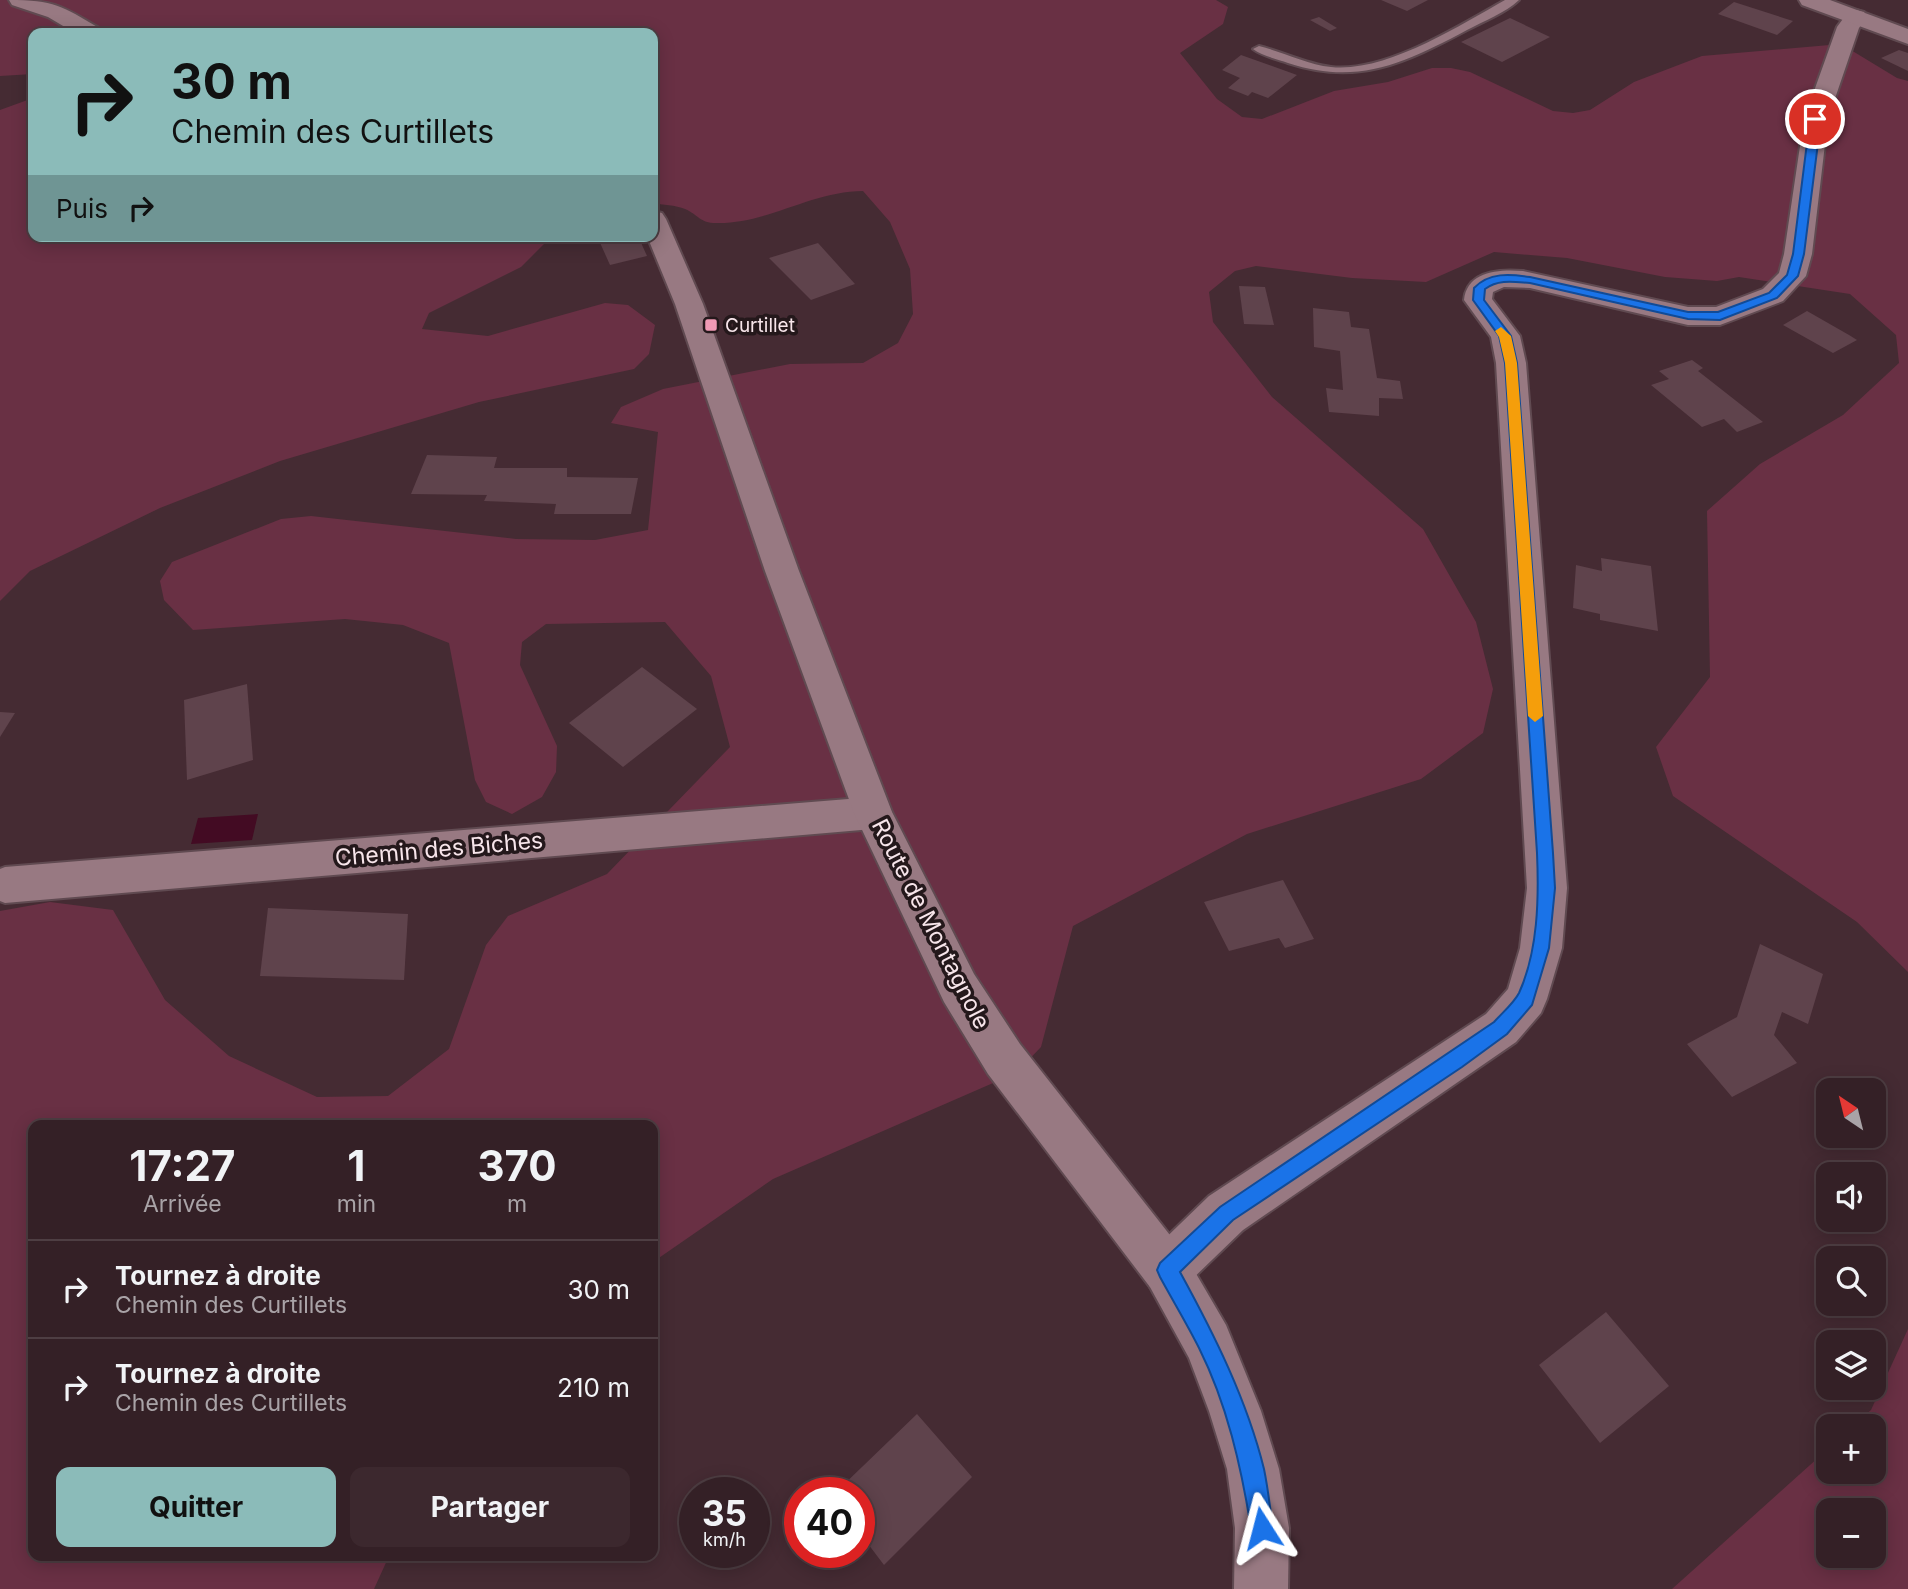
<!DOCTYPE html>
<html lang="fr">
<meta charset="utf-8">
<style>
body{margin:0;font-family:Inter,sans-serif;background:#3c282e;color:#f1f3f6;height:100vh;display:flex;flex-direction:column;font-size:26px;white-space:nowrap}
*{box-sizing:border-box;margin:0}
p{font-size:23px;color:#a9a3a7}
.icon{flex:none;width:38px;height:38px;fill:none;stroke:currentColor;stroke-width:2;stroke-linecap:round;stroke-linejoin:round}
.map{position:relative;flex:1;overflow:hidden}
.panel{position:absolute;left:28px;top:1120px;width:630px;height:441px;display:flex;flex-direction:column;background:#342026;border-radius:14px;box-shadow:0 4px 18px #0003,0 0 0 2px #4e3e43}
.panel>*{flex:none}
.guide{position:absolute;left:28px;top:28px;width:630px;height:214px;border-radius:14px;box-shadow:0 4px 18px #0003,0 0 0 2px #4e3e43;background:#8bbbb9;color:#111;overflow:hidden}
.needle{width:46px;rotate:325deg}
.tools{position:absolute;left:1816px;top:1078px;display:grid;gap:14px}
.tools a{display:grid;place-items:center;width:70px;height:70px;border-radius:14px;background:#342026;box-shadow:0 4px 18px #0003,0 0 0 2px #4e3e43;font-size:35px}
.speed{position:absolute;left:679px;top:1477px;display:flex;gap:14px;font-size:35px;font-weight:700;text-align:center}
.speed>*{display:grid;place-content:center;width:91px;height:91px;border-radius:50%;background:#342026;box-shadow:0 4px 18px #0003,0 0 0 2px #4e3e43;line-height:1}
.speed small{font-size:18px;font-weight:400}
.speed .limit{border:10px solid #d22;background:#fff;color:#111}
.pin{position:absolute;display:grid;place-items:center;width:60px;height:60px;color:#fff;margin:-30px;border:4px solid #fff;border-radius:50%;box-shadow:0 2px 7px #0007}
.me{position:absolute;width:77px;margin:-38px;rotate:351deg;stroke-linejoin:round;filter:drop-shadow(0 0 5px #0008)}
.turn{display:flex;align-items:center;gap:24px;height:147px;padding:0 28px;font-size:32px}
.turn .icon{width:91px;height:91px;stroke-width:2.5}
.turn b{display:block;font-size:49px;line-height:60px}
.then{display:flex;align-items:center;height:66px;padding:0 28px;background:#0003;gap:14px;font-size:26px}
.eta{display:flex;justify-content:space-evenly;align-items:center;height:119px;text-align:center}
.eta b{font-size:42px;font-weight:700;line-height:49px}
.primary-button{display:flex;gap:14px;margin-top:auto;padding:14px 28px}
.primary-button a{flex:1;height:80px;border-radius:14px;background:#8bbbb9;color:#111;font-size:28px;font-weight:700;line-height:80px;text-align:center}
.primary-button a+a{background:#3c282e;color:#f1f3f6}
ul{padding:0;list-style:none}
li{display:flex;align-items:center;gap:21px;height:98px;padding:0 28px;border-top:2px solid #4e3e43}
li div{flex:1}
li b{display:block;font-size:26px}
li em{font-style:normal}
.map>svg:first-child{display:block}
.green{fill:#693044;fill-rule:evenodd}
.water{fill:#430b23}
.building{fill:#5f434c}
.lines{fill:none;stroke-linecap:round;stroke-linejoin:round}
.lane-casing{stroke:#604a51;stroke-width:4}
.street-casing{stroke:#604a51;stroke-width:4}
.secondary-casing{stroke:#604a51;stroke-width:4}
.lane{fill:#987982;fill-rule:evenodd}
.street{fill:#987982;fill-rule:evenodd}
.secondary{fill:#987982;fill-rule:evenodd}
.route{fill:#1a73e8;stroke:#114b97;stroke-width:2}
.slow{fill:#f59e0b}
.poi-dot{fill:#f09ab5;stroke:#24181b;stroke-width:2.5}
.labels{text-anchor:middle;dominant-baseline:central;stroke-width:7;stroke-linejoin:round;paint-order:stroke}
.far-poi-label{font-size:19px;fill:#f7e5ea;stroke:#24181b;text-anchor:start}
.street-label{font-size:23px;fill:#f7e5ea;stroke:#24181b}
</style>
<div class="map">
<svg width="1908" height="1589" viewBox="0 0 1908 1589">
<rect width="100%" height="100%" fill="#452b33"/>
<g class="green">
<path d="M 0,0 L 1216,0 L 1228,7 L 1223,24 L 1180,53 L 1217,99 L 1242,117 L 1262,119 L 1334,91 L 1388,82 L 1432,68 L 1451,68 L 1470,72 L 1553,111 L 1573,113 L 1590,110 L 1634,82 L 1702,56 L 1841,44 L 1897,78 L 1908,81 L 1908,972 L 1857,922 L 1673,796 L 1656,747 L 1710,677 L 1707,511 L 1760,464 L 1843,415 L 1899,363 L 1896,335 L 1850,294 L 1739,277 L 1717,281 L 1665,277 L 1567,258 L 1494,252 L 1426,282 L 1352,278 L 1256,266 L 1235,271 L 1209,292 L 1213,322 L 1272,397 L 1423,529 L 1476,622 L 1493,689 L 1483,733 L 1421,779 L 1247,834 L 1073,926 L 1041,1047 L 1016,1073 L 773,1179 L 653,1262 L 653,1125 L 33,1125 L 33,1556 L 389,1556 L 374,1589 L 0,1589 L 0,911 L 50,902 L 113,910 L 165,1000 L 229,1056 L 317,1097 L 388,1096 L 449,1049 L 486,945 L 508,916 L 607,874 L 730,747 L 711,676 L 665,622 L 546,624 L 522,642 L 520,665 L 557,746 L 556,772 L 542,797 L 512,814 L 486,802 L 475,780 L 449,643 L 403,625 L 345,619 L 193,630 L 164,600 L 160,581 L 172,562 L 281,519 L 311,516 L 516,539 L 595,540 L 648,530 L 658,432 L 611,423 L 621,407 L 663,389 L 790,364 L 863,363 L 898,343 L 913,314 L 910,269 L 890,222 L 863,191 C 813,191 769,223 719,223 C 700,224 699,215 685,209 C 676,205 662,205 653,203 L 653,33 L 33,33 L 33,74 L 0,76 Z"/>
<path d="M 33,98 L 33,236 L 552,236 L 521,267 L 429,313 L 422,329 L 488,336 L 605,303 L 628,305 L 655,325 L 649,354 L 634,369 L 479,402 L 280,461 L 160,508 L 30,571 L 0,601 L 0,110 Z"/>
<path d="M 1908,1329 L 1908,1589 L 1672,1589 L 1829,1448 L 1829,1472 L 1874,1472 L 1874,1426 L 1853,1426 L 1871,1410 ZM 1874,1510 L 1874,1556 L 1829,1556 L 1829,1510 Z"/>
</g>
<path class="water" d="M 258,814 L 252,840 L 191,844 L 198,818 Z"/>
<g class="building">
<path d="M 1381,0 L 1428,0 L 1407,11 Z"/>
<path d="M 1734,2 L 1793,21 L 1777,35 L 1718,14 Z"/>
<path d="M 1319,17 L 1337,28 L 1330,31 L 1310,20 Z"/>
<path d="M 1510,18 L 1550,37 L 1502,62 L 1461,42 Z"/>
<path d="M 1899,50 L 1908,53 L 1908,71 L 1881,58 Z"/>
<path d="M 1241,55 L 1297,75 L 1268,98 L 1252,92 L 1248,96 L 1228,88 L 1240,78 L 1222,70 Z"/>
<path d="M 597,236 L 638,236 L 647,256 L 610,265 Z"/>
<path d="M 818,243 L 855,284 L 811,300 L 769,258 Z"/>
<path d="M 1239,286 L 1265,287 L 1274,325 L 1244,324 Z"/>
<path d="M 1313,308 L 1349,312 L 1351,327 L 1369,329 L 1377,378 L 1400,381 L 1403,399 L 1379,398 L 1379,416 L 1329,412 L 1326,388 L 1343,390 L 1340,351 L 1314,347 Z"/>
<path d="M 1807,311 L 1849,335 L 1857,340 L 1833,353 L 1783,325 Z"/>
<path d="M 1692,360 L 1703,368 L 1698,371 L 1763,422 L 1737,432 L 1724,419 L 1702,427 L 1651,385 L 1669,379 L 1659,371 Z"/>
<path d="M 427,455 L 497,457 L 494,468 L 567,468 L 567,477 L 638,478 L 631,514 L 554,514 L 556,504 L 484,501 L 487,495 L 411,494 Z"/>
<path d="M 1601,558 L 1651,566 L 1658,631 L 1600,620 L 1600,614 L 1573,608 L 1576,565 L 1602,571 Z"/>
<path d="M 642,667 L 697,709 L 623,767 L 569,723 Z"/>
<path d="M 247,684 L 253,760 L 187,780 L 184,700 Z"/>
<path d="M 0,712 L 15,713 L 0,737 Z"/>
<path d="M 1283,880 L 1314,939 L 1285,948 L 1279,938 L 1229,951 L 1204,902 Z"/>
<path d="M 268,908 L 408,914 L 404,980 L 260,976 Z"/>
<path d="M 1760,944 L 1823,974 L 1808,1024 L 1782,1012 L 1774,1035 L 1797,1063 L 1732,1097 L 1687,1044 L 1737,1017 Z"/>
<path d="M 1606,1312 L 1669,1386 L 1600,1443 L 1539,1365 Z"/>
<path d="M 917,1414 L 972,1477 L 884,1565 L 859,1532 L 859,1493 L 835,1493 Z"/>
</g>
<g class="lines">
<g class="lane-casing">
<path id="lane" d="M 1505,0 L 1519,0 C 1505,13 1484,21 1467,30 C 1405,63 1358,86 1288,63 C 1277,59 1262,56 1253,49 L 1259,46 C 1283,52 1306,64 1331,67 C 1385,73 1459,26 1505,0 Z"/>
</g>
<g class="street-casing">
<g id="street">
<path d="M 1856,10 L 1864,12 L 1867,17 L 1859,28 L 1828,119 L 1812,254 L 1806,276 L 1783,301 L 1720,325 L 1688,325 L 1530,288 L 1504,287 L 1493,292 L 1492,299 L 1520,336 L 1526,363 L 1567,888 L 1562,948 L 1547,999 L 1541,1013 L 1516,1042 L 1243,1230 L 1184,1287 L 1167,1294 L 1150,1287 L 1143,1270 L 1150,1253 L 1209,1196 L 1486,1014 L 1508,989 L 1520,948 L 1527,888 L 1496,363 L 1491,337 L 1464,300 C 1467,271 1499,269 1523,271 L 1688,307 L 1716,307 L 1763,289 L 1779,273 L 1784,254 L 1804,119 L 1837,27 L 1848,12 Z"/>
<path d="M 873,797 L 887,801 L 892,813 L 887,825 L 873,829 L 5,903 L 0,901 L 0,869 L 5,867 Z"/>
</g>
</g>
<g class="secondary-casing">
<g id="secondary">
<path d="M 9,0 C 54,0 62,6 99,28 L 102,33 L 75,33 L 48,17 L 12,5 Z"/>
<path d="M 1799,0 L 1830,0 L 1908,29 L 1908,44 L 1802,5 Z"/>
<path d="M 653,211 L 662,213 L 666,219 L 703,304 L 799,571 L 892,812 L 974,974 L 1020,1044 L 1184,1253 L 1226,1325 L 1261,1411 L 1279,1469 L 1289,1528 L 1288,1589 L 1234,1589 L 1235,1528 L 1227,1469 L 1209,1411 L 1189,1358 L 1150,1287 L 988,1074 L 944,1002 L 854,813 L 765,571 L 675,304 L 647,236 L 653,236 Z"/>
</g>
</g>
<use href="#lane" class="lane"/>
<use href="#street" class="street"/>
<use href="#secondary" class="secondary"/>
</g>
<path class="route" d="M 1815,116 L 1821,119 L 1804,254 L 1798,276 L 1777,298 L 1720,320 L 1688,319 L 1530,283 C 1514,282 1499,279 1485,289 L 1484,300 L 1511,336 L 1517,363 L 1553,853 L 1555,888 L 1549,948 L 1532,1005 L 1507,1034 L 1462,1067 L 1233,1220 L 1180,1272 C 1214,1334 1247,1400 1264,1469 C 1268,1488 1270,1508 1273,1528 L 1270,1536 L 1262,1539 L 1254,1536 L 1251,1528 C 1241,1466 1227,1404 1199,1348 C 1187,1324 1173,1301 1160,1277 L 1157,1270 L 1160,1263 L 1220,1207 L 1494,1022 C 1502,1013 1514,1003 1519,993 C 1538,951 1539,899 1537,853 L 1505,363 L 1499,336 L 1473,300 L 1474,288 C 1489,272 1510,274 1530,277 L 1688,312 L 1718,312 L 1769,293 L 1787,275 L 1793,254 L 1810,119 Z"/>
<path class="slow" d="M 1501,327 L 1511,336 L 1517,363 L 1543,716 L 1535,722 L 1528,716 L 1505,363 L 1499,337 L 1495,331 Z"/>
<rect class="poi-dot" x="704" y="318" width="14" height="14" rx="3.5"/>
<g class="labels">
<g class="far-poi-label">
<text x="725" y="325">Curtillet</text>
</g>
<g class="street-label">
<text transform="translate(439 849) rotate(-5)">Chemin des Biches</text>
<text transform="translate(931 924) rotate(63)">Route de Montagnole</text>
</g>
</g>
</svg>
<div class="tools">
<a><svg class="needle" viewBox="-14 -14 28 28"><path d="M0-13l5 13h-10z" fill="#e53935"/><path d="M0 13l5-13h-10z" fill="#a9a3a7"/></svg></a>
<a><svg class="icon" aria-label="sound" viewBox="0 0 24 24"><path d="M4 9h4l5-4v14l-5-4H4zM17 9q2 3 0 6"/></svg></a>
<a><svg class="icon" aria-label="search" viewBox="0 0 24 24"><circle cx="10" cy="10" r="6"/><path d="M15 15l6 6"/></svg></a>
<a><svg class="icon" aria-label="layers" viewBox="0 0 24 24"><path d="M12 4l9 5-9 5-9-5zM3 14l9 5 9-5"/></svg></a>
<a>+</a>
<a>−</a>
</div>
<div class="speed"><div>35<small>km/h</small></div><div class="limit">40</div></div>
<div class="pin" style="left:1815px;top:119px;background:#d93025"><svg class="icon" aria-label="arrive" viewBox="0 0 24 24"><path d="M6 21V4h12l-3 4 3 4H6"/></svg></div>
<svg class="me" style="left:1262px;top:1528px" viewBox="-20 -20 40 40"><path d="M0-17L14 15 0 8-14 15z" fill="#1a73e8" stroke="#fff" stroke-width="4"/></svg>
<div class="guide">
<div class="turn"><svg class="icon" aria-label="right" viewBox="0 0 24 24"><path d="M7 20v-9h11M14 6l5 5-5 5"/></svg><div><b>30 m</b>Chemin des Curtillets</div></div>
<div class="then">Puis<svg class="icon" aria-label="right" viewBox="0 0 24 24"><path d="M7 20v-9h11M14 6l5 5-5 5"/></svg></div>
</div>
<section class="panel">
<div class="eta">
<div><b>17:27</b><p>Arrivée</p></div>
<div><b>1</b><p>min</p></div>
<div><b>370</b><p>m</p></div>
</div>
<ul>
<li><svg class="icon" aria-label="right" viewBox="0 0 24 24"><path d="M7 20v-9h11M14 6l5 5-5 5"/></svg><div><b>Tournez à droite</b><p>Chemin des Curtillets</p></div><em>30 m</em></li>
<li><svg class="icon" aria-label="right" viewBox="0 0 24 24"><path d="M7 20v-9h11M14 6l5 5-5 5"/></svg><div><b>Tournez à droite</b><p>Chemin des Curtillets</p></div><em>210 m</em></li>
</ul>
<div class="primary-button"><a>Quitter</a><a>Partager</a></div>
</section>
</div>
